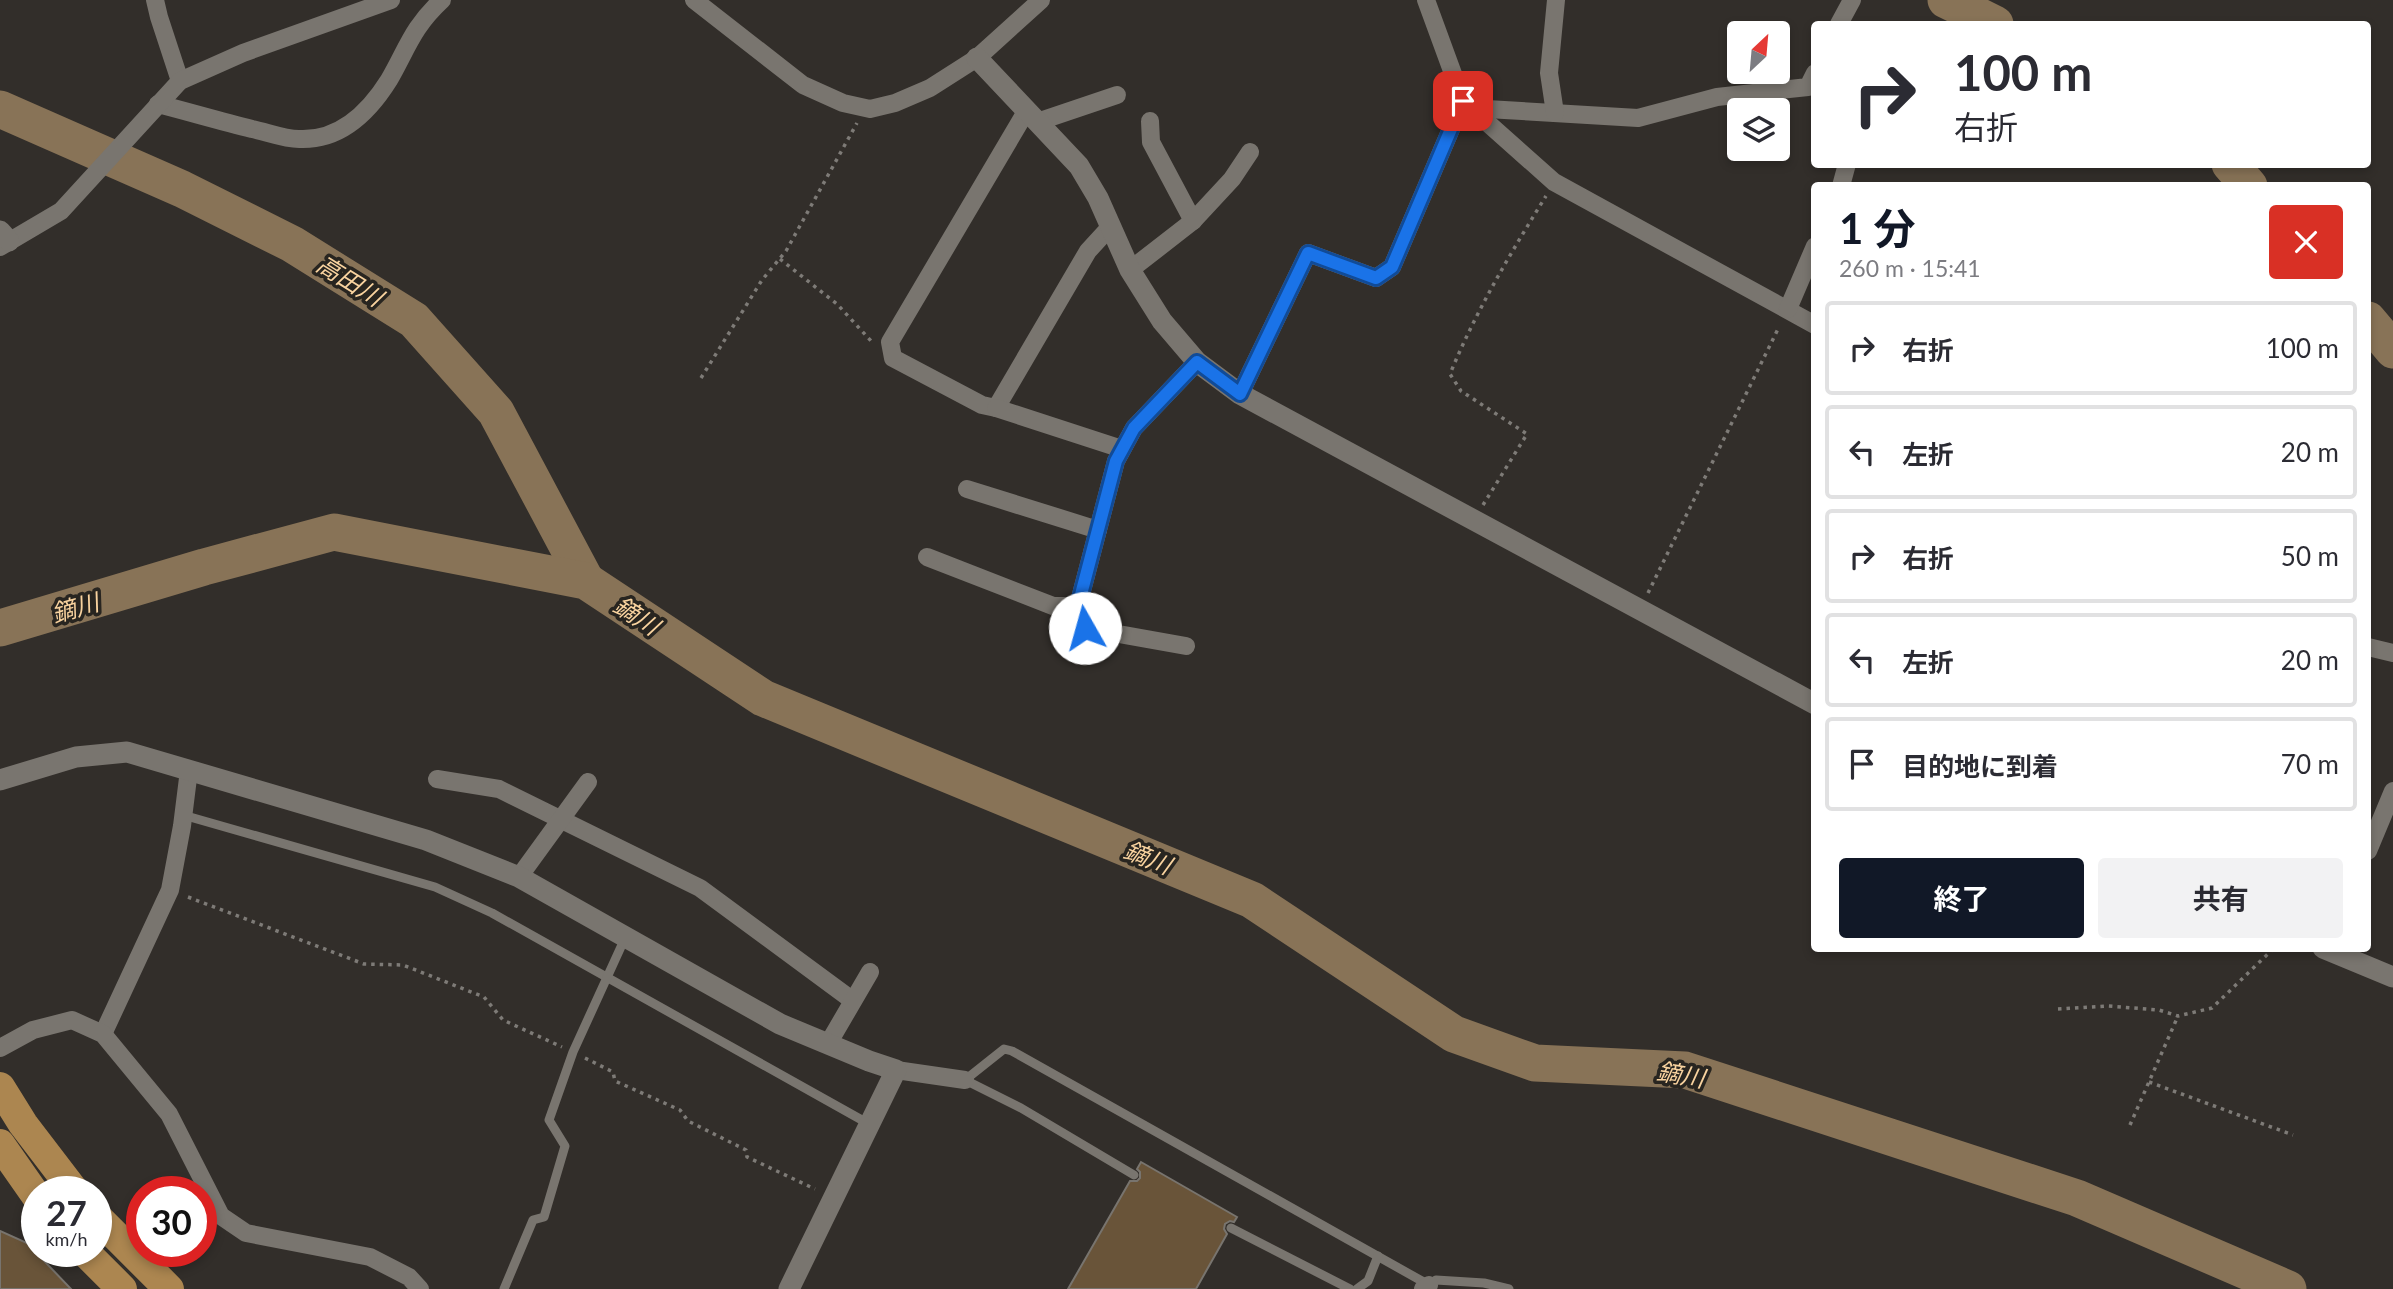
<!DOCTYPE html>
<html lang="ja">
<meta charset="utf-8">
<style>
body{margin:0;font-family:Lato,"Noto Sans JP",sans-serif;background:#f2f2f3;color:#2b2b33;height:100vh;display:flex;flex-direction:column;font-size:26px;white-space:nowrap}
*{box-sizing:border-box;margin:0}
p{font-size:23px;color:#7c7c81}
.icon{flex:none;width:38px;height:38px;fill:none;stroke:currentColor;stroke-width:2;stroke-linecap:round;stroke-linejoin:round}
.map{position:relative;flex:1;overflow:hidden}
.panel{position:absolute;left:1811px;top:182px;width:560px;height:770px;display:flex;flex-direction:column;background:#fff;border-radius:7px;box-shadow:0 4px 10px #0003}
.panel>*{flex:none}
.top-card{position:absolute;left:1811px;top:21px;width:560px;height:147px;border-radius:7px;box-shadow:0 4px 10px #0003;background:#fff;color:#2b2b33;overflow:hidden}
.needle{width:46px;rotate:26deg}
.buttons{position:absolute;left:1727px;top:21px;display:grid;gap:14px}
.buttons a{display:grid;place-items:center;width:63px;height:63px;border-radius:7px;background:#fff;box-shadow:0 4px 10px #0003;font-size:35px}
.speed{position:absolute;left:21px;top:1176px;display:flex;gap:14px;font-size:35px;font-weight:700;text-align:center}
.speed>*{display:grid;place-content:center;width:91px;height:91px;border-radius:50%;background:#fff;box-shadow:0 4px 10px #0003;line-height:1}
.speed small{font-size:18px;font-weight:400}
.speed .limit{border:10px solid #d22;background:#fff;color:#111}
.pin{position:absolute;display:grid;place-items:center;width:60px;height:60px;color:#fff;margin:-30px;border-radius:14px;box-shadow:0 4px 10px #0006}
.me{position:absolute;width:77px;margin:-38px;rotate:353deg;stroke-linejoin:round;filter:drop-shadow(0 0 5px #0008)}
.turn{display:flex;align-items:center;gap:24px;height:147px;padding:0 28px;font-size:32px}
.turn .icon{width:91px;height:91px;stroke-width:2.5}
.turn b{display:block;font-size:49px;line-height:60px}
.round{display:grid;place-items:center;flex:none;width:74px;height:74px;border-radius:7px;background:#f2f2f3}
.summary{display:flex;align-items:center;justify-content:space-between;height:119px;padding:0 28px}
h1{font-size:42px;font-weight:700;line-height:52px;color:#111827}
.cta{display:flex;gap:14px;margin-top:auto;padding:14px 28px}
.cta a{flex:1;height:80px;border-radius:7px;background:#111827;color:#fff;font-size:28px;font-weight:700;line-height:80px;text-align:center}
.cta a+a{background:#f2f2f3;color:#2b2b33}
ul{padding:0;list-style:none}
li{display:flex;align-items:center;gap:21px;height:94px;margin:0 14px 10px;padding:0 14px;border:4px solid #e1e1e2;border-radius:7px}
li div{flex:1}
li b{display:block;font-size:26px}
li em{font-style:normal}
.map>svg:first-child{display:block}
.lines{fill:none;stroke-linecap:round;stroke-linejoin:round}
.river{stroke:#887357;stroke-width:37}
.building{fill:#695439;stroke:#78746e;stroke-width:2}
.path{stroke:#7e7b77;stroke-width:3.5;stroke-dasharray:3.5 5;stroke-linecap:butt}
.service{stroke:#79756f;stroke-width:9}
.minor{stroke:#79756f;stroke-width:18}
.tertiary{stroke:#79756f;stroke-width:21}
.trunk{stroke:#ac8650;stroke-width:30}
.route-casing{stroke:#114b97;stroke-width:18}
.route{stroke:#1a73e8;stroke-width:12}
.labels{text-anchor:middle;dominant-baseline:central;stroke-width:7;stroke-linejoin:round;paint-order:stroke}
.water-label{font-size:24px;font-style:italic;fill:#f9d39f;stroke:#282520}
</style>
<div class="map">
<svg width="2393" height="1289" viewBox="0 0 2393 1289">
<rect width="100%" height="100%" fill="#322e2a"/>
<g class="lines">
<g class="river">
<path d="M 1946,0 L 1995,24"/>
<path d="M 0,109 L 182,189 L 292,244 L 414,320 L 496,412 L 586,581"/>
<path d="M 2230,164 L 2249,186"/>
<path d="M 2368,320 L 2393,350"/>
<path d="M 0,628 L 204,567 L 334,532 L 586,581 L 763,698 L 1252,900 L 1454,1034 L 1535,1063 L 1685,1070 L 2077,1198 L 2288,1289"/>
</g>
</g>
<g class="building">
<path d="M 1141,1162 L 1237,1217 L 1234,1222 L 1230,1221 L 1225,1224 L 1224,1229 L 1227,1234 L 1196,1289 L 1068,1289 L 1130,1181 L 1137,1181 L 1140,1178 L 1140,1172 L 1137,1169 Z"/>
<path d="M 0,1231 L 27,1243 L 71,1289 L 0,1289 Z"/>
</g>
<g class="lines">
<g class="path">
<path d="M 780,259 L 837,304 L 872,342"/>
<path d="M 701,378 L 762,280 L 786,251 L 857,123"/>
<path d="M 1483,505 L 1527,434 L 1461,391 L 1450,374 C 1476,311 1510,254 1546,196"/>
<path d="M 1648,593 L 1779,327"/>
<path d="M 188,897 L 364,964 L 403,965 L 484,997 L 503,1020 L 562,1047"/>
<path d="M 2058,1009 L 2108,1006 L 2159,1010 L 2178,1016 L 2212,1008 L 2274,948"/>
<path d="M 585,1058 L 613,1072 L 615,1081 L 680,1110 L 688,1121 L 746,1150 L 747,1157 L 815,1189"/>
<path d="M 2149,1082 L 2293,1135"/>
<path d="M 2130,1125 L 2178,1016"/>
</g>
<g class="service">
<path d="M 183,815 L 435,887 L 492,913 L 869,1124"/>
<path d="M 1134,1175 L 1021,1108 L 965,1080 L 1004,1049 L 1012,1051 L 1429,1285 L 1436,1280 L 1484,1283 L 1509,1289"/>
<path d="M 1231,1228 L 1350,1289"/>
<path d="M 504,1289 L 533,1220 L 544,1217 L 565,1146 L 549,1120 L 573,1052 L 625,938"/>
<path d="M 1357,1289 L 1368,1281 L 1378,1256"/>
</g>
<g class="minor">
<path d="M 155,0 L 159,17 L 180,81"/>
<path d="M 694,0 L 803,85 L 843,103 L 870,109 L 895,103 L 930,88 L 977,58 L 1041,0"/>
<path d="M 1426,0 L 1463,101 L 1554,182 L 1815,325"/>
<path d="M 1839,24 L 1852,0"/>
<path d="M 1469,103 L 1487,109 L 1638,118 L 1717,97 L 1808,87 L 1815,73"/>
<path d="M 158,104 C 189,112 220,121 252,129 C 267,132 284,139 299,139 C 340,141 369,112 389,80 C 408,47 412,28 442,0"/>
<path d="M 1027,110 L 890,342 L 893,358 L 982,405 L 996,408 L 1088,251 L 1110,227"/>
<path d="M 1555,113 L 1549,73 L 1556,0"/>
<path d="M 1150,121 L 1151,142 L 1193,221"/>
<path d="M 1037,122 L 1117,95"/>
<path d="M 1841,186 L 1847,164"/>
<path d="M 0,247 L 61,211 L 180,81 L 243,53 L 391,0"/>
<path d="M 1130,270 L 1193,221 L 1232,179 L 1250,152"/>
<path d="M 1788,309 L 1815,246"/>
<path d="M 1240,394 L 1308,253 L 1376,278 L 1392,267 L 1463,101"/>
<path d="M 996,408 L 1122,449"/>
<path d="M 967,489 L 1098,530"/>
<path d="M 927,557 L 1053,606 L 1078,606"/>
<path d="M 1186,646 L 1085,628 L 1078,606 L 1116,461 L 1134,428 L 1197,362"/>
<path d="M 2368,647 L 2393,653"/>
<path d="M 437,779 L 499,789 L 700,888 L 852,1000"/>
<path d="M 2368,851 L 2393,791"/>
<path d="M 519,877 L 588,782"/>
<path d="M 103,1034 L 170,890 L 182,826 L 189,770"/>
<path d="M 828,1044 L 870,972"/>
<path d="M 0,1048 L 33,1030 L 72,1020 L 103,1034 L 169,1114 L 221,1216 L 246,1233 L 370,1257 L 409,1277 L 420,1289"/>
<path d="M 896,1070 L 965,1080"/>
<path d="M 1423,1289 L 1429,1285"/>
</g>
<g class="tertiary">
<path d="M 977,58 L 1079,166 L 1098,198 L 1130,270 L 1162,321 L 1197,362 L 1240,394 L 1815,704"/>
<path d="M 0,231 L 9,241"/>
<path d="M 0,780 L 76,757 L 127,752 L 426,840 L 519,877 L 780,1024 L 869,1061 L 896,1070 L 789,1289"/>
<path d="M 2323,948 L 2393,977"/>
</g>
<g class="trunk">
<path d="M 0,1087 L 23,1124 L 75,1192"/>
<path d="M 0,1144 L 37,1197"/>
<path d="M 96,1216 L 169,1289"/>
<path d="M 84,1251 L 122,1289"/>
</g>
</g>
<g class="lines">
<g class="route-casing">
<path id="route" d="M 1085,628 L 1078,606 L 1116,461 L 1134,428 L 1197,362 L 1240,394 L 1308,253 L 1376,278 L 1392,267 L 1463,101"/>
</g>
<use href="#route" class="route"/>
</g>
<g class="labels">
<g class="water-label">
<text transform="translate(350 280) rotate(32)">高田川</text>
<text transform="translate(75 607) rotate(-16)">鏑川</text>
<text transform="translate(637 615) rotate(33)">鏑川</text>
<text transform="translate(1148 857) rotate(22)">鏑川</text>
<text transform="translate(1681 1074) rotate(10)">鏑川</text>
</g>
</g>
</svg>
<div class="buttons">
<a><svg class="needle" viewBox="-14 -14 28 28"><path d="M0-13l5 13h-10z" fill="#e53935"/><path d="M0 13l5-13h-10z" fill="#7c7c81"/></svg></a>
<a><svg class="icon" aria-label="layers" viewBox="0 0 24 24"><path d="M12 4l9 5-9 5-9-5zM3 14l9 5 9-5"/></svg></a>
</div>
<div class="speed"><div>27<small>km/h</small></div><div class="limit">30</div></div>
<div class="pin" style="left:1463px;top:101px;background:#d93025"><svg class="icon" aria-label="arrive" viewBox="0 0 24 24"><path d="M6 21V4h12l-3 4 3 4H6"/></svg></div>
<svg class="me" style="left:1085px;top:628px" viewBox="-20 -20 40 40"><circle r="19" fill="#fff"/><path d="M0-13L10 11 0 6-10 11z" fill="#1a73e8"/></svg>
<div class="top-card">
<div class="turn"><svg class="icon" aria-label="right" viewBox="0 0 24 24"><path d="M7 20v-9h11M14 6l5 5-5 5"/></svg><div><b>100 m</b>右折</div></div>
</div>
<section class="panel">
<div class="summary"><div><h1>1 分</h1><p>260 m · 15:41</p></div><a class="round" style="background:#d93025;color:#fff"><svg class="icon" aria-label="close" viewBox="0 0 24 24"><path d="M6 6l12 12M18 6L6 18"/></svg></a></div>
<ul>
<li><svg class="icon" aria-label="right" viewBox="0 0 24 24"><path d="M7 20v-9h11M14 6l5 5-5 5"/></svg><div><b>右折</b></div><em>100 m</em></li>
<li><svg class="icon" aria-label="left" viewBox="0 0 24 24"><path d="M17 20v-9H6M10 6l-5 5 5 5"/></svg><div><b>左折</b></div><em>20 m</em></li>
<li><svg class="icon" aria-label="right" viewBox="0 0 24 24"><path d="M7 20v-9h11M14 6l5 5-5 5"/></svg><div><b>右折</b></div><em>50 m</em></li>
<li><svg class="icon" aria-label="left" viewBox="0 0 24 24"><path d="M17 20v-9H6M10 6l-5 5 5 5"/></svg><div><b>左折</b></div><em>20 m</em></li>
<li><svg class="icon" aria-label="arrive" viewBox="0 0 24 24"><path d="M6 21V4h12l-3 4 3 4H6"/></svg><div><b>目的地に到着</b></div><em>70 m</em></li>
</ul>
<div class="cta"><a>終了</a><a>共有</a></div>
</section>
</div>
